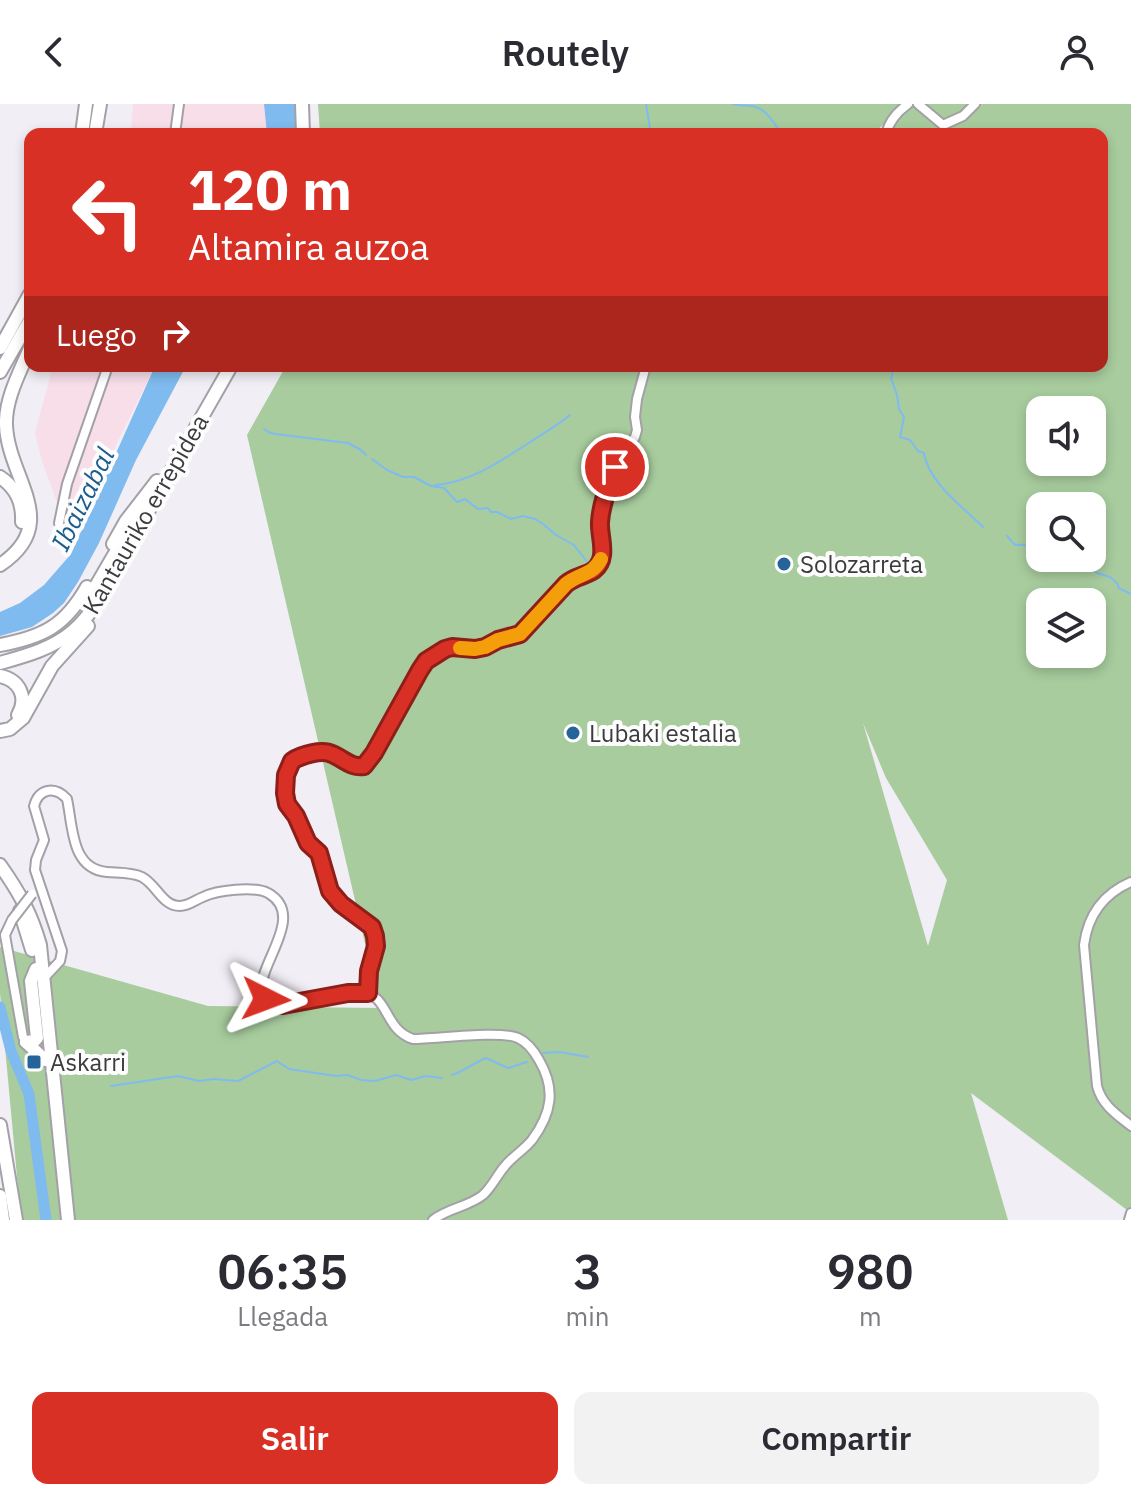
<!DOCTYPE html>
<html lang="es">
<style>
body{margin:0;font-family:"IBM Plex Sans",sans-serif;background:#f2f2f3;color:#2b2b33;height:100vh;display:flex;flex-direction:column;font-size:30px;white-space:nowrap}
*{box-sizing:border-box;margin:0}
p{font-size:26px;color:#7c7c81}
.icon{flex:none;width:44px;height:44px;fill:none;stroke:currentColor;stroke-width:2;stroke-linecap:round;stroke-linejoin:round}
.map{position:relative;height:1116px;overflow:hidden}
.side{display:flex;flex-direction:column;background:#fff;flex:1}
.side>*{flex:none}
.top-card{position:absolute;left:24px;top:24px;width:1084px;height:244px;border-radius:16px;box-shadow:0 4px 12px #0003;background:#d93025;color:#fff;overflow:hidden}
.controls{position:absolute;left:1026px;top:292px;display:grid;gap:16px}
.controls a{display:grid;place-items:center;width:80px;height:80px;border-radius:16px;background:#fff;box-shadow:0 4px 12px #0003;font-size:40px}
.pin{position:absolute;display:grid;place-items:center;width:68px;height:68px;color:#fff;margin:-34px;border:4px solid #fff;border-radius:50%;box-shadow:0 2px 8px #0007}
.me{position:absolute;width:88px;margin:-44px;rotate:93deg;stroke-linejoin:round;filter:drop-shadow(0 0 6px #0008)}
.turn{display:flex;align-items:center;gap:28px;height:168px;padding:0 32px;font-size:36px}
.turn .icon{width:104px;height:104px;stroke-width:2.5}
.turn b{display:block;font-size:56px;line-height:68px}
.then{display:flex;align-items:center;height:76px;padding:0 32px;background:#0003;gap:16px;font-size:30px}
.eta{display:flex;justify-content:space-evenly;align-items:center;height:136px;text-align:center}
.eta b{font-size:48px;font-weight:600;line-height:56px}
.primary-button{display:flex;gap:16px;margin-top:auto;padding:16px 32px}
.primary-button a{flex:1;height:92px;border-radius:16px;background:#d93025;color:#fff;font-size:32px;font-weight:600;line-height:92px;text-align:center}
.primary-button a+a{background:#f2f2f3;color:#2b2b33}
header{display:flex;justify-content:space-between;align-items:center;height:104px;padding:0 32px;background:#fff;font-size:36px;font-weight:600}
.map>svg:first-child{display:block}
.industrial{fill:#f7dee8}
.green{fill:#a8cc9e;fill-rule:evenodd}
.water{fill:#7fbbef}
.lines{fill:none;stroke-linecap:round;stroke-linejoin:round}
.stream{stroke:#7fbbef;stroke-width:2}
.river{stroke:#7fbbef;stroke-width:11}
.minor-casing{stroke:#a3a0a7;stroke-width:12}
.highway-casing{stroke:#a3a0a7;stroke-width:16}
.minor{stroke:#fff;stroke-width:8}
.highway{stroke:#fff;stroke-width:12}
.minor-bridge-casing{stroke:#a3a0a7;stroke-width:12;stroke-linecap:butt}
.minor-bridge{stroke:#fff;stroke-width:8}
.route-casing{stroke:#8d1f18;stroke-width:20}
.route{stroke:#d93025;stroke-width:14}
.slow{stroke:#f59e0b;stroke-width:14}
.poi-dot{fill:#24649a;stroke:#fdfdfe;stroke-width:3}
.labels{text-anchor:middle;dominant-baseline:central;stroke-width:8;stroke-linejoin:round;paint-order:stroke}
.street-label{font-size:24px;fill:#3b3a3d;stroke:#fdfdfe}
.poi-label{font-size:24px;fill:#3b3a3d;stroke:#fdfdfe;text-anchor:start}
.water-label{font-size:26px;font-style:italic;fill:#1a5c8c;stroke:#fdfdfe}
</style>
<header><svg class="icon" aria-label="back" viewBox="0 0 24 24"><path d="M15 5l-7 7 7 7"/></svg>Routely<svg class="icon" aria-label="person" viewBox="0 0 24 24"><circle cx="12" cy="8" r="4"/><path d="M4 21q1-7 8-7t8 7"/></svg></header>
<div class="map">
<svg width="1131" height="1116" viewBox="0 0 1131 1116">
<rect width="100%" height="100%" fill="#f1eef5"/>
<g class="industrial">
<path d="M 133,0 L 264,0 L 267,30 L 131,30 Z"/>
<path d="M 53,262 L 155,262 L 77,420 L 64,417 L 42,357 L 35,329 Z"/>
</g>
<path class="green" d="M 318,0 L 1131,0 L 1131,1109 L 971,989 L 1008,1116 L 21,1116 L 0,889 L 0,843 L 208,902 L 380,904 L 247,331 L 286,262 L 1102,262 L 1102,30 L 885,30 L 885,18 L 877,27 L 877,30 L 320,30 ZM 1040,306 L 1092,306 L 1092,358 L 1040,358 ZM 1040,402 L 1092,402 L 1092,454 L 1040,454 ZM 1040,498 L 1092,498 L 1092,550 L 1040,550 ZM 863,619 L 886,674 L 947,776 L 928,842 Z"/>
<g class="water">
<path d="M 264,0 L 296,0 L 299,30 L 267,30 Z"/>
<path d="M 155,262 L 186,262 L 136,356 L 99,439 L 78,478 L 64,499 L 53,509 L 32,523 L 0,532 L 0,508 L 20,499 L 44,481 L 71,450 Z"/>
</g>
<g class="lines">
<g class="stream">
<path d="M 646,0 L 651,30"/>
<path d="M 733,0 C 741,2 745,1 753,2 C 767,5 774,20 782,30"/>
<path d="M 895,262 L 891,274 L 897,291 L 899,305 L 904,313 L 900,333 L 910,336 L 918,347 L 924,349 C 928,378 964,404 983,423"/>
<path d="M 264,325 L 268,328 L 275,330 L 348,339 L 361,346 L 366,351"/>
<path d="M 372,355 L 387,366 L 403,373 L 414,373 L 431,382 L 444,384 L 457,398 L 465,395 L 478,405 L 488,404 L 491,408 L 497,408 L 511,415 L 523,412 L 535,415 L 543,420 L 556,431 L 574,441 L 588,459"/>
<path d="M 435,381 C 469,379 499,358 527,340 C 542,330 557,322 570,311"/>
<path d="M 1007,432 L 1015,441 C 1032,440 1029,442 1040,453"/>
<path d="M 1043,454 L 1070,460 L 1076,457 L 1097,469 L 1110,473 L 1117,479 L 1119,484 L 1131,490"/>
<path d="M 543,949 L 560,948 L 588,953"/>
<path d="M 452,971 C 465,967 473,959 486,954 L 508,964 L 527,958"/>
<path d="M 111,982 L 178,972 L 199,977 L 214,975 L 238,977 L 277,957 L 289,965 L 336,972 L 347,971 L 361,976 L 375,977 L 396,971 L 411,976 L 426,972 L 442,974"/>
</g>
<path class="river" d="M 0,903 L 11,947 L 29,990 L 46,1116"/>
<g class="minor-casing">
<g id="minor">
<path d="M 918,0 L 943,21 L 963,12 L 975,0"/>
<path d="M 175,30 L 179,0"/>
<path d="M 886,30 C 889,17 897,8 908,0"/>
<path d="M 59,419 L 67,380 L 108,262"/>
<path d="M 1131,778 C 1103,790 1088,811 1084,841 L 1097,982 C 1102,1001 1116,1010 1131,1022"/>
<path d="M 12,816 L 5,831 L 23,933 L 26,938"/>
<path d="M 44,874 L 60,857 L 62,847 L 35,766 L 36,756 L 44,736 L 34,702 C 39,684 55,682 67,695 C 73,723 71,765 107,768 C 118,769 132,768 142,773 C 157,781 162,802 180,802 C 189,802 195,796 203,793 C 217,786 254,782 268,789 C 312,814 244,873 266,895 C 283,911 338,886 361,888 C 390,891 383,925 413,935 C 436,935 500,926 518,934 C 527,938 534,947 539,956 C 556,985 552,1009 532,1036 C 524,1046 513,1052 505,1062 C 497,1071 492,1083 483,1091 C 468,1103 448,1104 433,1116"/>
<path d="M 368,889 L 370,858 L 376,842 L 375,832 L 372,823 L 341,800 L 330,787 L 319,749 L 308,739 L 296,712 L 287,700 L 285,689 L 287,669 L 292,657 L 297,653 L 328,648 L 352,661 L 361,663 C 384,644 404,593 420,566 L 426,557 L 445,545 L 452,543 L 475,545 L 520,530 L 566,480 L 574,474 L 592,467 L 597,464 L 602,454 L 600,419 L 602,405 L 615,363 L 635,333 L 637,326 L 635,313 L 637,295 L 646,262"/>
<path d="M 1129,1116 L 1131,1109"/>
</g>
</g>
<g class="highway-casing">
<g id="highway">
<path d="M 302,0 L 303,30"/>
<path d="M 82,30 L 86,0"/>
<path d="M 95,30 L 100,0"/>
<path d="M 0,244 L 30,190"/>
<path d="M 0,268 L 30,216"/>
<path d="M 0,373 C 16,384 23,398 22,418"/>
<path d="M 113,440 L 126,417 L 157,377"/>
<path d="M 0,461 C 63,419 8,375 6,321 C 5,295 20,268 30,244"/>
<path d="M 89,494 L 124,434"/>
<path d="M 0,541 C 43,533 65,522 87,483"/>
<path d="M 0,559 C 25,552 52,545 73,527 C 96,508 115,466 130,439 C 164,380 197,321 231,262"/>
<path d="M 0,572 C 20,576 28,594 18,611"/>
<path d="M 0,627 L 10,625 L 23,614 L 52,562 L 88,522"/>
<path d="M 0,761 C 19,788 31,809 40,841 L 68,1116"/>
<path d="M 20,807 L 32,846"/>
<path d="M 26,938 L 34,937 L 37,934 L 31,877 L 36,865"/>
<path d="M 26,938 L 45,956"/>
<path d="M 0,1021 L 16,1116"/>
<path d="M 0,1092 L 3,1116"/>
</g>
</g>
<use href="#minor" class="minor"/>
<use href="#highway" class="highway"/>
<g class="minor-bridge-casing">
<path id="minor-bridge" d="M 12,816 L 32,790"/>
</g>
<use href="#minor-bridge" class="minor-bridge"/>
</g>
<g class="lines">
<g class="route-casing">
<path id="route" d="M 266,895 L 274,900 L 283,901 L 348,889 L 368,889 L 369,867 L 376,842 L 375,832 L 372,823 L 341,800 L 330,787 L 319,749 L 308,739 L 296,712 L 287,700 L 285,689 L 286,671 L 292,657 C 301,651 322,645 332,650 C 344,655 351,664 364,662 L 374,649 L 420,566 L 426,557 L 445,545 L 452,543 L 475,545 L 485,543 L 498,536 L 520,530 L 566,480 C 575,472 586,472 594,466 C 609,454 599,433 600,418 C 601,400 609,380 615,363"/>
</g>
<use href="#route" class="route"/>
<path class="slow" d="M 460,544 L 475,545 L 485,543 L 498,536 L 520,530 L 566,480 C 580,469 593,471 601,455"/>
</g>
<g class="poi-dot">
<circle cx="784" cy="460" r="8"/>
<circle cx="573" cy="629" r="8"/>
<rect x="26" y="950" width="16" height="16" rx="4"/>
</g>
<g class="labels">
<g class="street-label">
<text transform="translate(145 410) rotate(-60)">Kantauriko errepidea</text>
</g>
<g class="poi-label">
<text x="800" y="460">Solozarreta</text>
<text x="589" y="629">Lubaki estalia</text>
<text x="50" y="958">Askarri</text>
</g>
<g class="water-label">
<text transform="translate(82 395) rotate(-64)">Ibaizabal</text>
</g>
</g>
</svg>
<div class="controls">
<a><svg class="icon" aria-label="sound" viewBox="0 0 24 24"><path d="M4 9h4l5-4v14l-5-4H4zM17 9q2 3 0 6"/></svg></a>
<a><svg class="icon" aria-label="search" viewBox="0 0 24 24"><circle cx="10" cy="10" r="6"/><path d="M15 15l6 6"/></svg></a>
<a><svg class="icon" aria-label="layers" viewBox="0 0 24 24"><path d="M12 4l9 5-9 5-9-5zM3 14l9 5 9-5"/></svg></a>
</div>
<div class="pin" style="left:615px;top:363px;background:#d93025"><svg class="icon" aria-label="arrive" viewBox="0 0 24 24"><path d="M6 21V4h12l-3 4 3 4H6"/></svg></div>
<svg class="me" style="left:266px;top:895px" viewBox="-20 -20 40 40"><path d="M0-17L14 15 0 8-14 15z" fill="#d93025" stroke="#fff" stroke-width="4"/></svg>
<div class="top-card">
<div class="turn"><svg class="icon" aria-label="left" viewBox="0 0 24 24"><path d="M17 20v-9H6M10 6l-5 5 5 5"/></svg><div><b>120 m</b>Altamira auzoa</div></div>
<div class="then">Luego<svg class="icon" aria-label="right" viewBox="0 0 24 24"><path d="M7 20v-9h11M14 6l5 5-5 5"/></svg></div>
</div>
</div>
<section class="side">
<div class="eta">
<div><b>06:35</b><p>Llegada</p></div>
<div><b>3</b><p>min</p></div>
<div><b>980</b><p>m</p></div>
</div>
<div class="primary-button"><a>Salir</a><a>Compartir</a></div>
</section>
